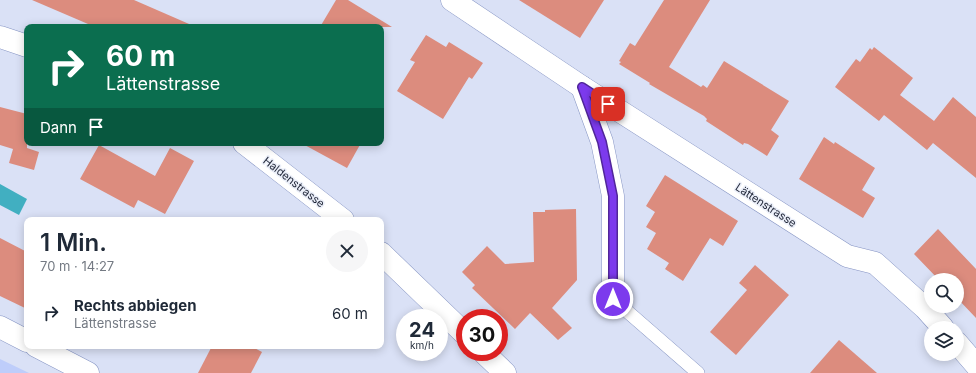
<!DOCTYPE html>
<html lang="de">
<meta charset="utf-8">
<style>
body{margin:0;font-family:Inter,sans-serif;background:#f6f6f7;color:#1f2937;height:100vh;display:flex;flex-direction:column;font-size:15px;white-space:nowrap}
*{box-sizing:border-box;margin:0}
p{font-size:13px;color:#747a83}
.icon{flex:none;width:22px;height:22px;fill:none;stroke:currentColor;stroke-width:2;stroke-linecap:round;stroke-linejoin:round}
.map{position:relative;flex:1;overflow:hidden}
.panel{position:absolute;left:24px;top:217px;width:360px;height:132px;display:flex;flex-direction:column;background:#fff;border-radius:8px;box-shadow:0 2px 10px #0003}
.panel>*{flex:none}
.top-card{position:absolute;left:24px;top:24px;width:360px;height:122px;border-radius:8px;box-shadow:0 2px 10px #0003;background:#0b6e4f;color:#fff;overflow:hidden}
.buttons{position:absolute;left:924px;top:273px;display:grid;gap:8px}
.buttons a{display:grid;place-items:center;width:40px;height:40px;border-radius:50%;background:#fff;box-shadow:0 2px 10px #0003;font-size:20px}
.speed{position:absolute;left:396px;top:309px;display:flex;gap:8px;font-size:20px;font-weight:700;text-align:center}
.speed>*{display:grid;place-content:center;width:52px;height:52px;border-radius:50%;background:#fff;box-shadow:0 2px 10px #0003;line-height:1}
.speed small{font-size:10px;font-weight:400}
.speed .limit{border:6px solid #d22;background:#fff;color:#111}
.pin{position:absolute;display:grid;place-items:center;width:34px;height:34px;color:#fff;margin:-17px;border-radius:8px;box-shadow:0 2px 6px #0006}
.me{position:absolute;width:44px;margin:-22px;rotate:0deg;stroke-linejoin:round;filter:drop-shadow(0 0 3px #0008)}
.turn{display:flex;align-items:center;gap:14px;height:84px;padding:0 16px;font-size:18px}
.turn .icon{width:52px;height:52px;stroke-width:2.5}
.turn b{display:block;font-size:28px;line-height:34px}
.then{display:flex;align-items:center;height:38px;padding:0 16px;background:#0003;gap:8px;font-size:15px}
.round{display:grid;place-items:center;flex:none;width:42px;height:42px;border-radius:21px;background:#f6f6f7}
.headline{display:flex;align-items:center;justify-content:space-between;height:68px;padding:0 16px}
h1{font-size:24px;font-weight:600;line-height:30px}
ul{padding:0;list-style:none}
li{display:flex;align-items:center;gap:12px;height:56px;padding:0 16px}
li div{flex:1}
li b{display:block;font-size:15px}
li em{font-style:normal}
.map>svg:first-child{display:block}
.green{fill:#becdfa}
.water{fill:#41afc1}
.building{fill:#dc8c7e}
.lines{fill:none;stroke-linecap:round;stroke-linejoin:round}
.lane-casing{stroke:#8594c3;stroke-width:14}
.street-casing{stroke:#8594c3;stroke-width:23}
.lane{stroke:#fff;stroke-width:13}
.street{stroke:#fff;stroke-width:22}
.route-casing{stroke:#51269a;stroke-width:10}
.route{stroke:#7c3aed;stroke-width:7}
.labels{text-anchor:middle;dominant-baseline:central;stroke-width:3;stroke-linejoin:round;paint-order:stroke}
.street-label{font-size:11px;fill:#1e2436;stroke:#ebeff9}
</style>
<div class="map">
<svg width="976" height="373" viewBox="0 0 976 373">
<rect width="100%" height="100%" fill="#dae1f6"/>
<path class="green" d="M 0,359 L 29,373 L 0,373 Z"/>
<path class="water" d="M 0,184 L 27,199 L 19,215 L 0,205 Z"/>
<g class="building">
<path d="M 32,0 L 134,0 L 196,27 L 95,27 Z"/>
<path d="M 336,0 L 348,0 L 392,27 L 320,27 Z"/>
<path d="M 519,0 L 604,0 L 580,38 Z"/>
<path d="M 664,0 L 710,0 L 669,67 L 701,87 L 703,85 L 707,88 L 724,61 L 789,101 L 771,130 L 779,136 L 767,156 L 748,144 L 744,143 L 743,145 L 706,121 L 707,119 L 704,116 L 649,84 L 650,83 L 619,64 L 621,62 L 619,61 L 630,43 L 635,46 Z"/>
<path d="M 426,35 L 446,47 L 449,42 L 483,63 L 472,79 L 469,77 L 443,119 L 397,91 L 415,62 L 410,60 Z"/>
<path d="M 874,47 L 913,78 L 900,95 L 934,121 L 953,97 L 976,117 L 976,178 L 933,143 L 927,150 L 884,115 L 879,121 L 835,87 L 856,59 L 860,62 L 870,48 L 872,50 Z"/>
<path d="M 0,107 L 27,114 L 27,148 L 39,152 L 34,170 L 9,163 L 13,149 L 0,145 Z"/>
<path d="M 824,137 L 834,144 L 835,142 L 875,168 L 862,190 L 875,198 L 863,218 L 799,179 Z"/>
<path d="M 301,143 L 361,143 L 347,168 Z"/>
<path d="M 99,145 L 155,176 L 170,148 L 194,161 L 165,214 L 138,200 L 134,208 L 80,179 Z"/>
<path d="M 665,175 L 738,221 L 723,246 L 710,238 L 683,281 L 665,269 L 669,263 L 647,249 L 656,233 L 646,227 L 655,212 L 646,206 Z"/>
<path d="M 576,209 L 577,280 L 552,308 L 572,328 L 558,340 L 530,313 L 515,329 L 472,288 L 475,285 L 462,272 L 487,246 L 505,264 L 534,262 L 533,212 L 545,212 L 545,210 Z"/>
<path d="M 938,229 L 976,269 L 976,318 L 957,298 L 957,280 L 939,280 L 914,254 Z"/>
<path d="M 0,238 L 27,252 L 27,309 L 0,296 Z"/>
<path d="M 755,265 L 789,295 L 736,355 L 710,332 L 747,290 L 739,283 Z"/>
<path d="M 839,340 L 877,373 L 810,373 Z"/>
<path d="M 212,346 L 251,346 L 262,352 L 251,373 L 198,373 Z"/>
</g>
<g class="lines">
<g class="lane-casing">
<path id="lane" d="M 613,299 L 698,373"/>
</g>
<g class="street-casing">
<g id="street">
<path d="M 452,0 L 582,87 L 847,256 L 875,263 L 925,308 L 943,328"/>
<path d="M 0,37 L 27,46"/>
<path d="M 582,87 L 602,142 L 613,196 L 613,299"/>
<path d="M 244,143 L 343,220"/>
<path d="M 381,253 L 465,334"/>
<path d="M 0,327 L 27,341"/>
<path d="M 957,343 L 976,365"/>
<path d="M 36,346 L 88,373"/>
<path d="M 483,352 L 505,373"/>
</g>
</g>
<use href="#lane" class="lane"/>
<use href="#street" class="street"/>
</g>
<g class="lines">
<g class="route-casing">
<path id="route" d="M 608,104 L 582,87 L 602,142 L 613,196 L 613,299"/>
</g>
<use href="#route" class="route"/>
</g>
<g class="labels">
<g class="street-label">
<text transform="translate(294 182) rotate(38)">Haldenstrasse</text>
<text transform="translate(766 205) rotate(33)">Lättenstrasse</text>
</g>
</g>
</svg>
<div class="buttons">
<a><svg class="icon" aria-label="search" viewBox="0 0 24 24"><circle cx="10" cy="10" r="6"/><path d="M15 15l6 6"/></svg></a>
<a><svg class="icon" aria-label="layers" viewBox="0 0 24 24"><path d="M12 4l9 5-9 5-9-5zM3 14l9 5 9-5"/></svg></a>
</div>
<div class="speed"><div>24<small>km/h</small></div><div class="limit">30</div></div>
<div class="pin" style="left:608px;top:104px;background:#d93025"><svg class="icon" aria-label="arrive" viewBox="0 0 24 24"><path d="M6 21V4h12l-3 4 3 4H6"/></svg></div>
<svg class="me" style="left:613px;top:299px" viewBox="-20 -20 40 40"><circle r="17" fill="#7c3aed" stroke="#fff" stroke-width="3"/><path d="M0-11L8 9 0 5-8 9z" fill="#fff"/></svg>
<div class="top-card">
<div class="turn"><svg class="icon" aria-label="right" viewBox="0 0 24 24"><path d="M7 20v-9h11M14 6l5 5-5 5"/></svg><div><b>60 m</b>Lättenstrasse</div></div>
<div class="then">Dann<svg class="icon" aria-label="arrive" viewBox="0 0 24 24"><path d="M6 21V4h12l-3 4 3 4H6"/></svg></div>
</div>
<section class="panel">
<div class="headline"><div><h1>1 Min.</h1><p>70 m · 14:27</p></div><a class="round"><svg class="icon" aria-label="close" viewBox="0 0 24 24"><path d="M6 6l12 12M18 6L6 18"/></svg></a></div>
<ul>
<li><svg class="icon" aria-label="right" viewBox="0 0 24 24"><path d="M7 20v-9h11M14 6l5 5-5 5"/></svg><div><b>Rechts abbiegen</b><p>Lättenstrasse</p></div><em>60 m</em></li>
</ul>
</section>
</div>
